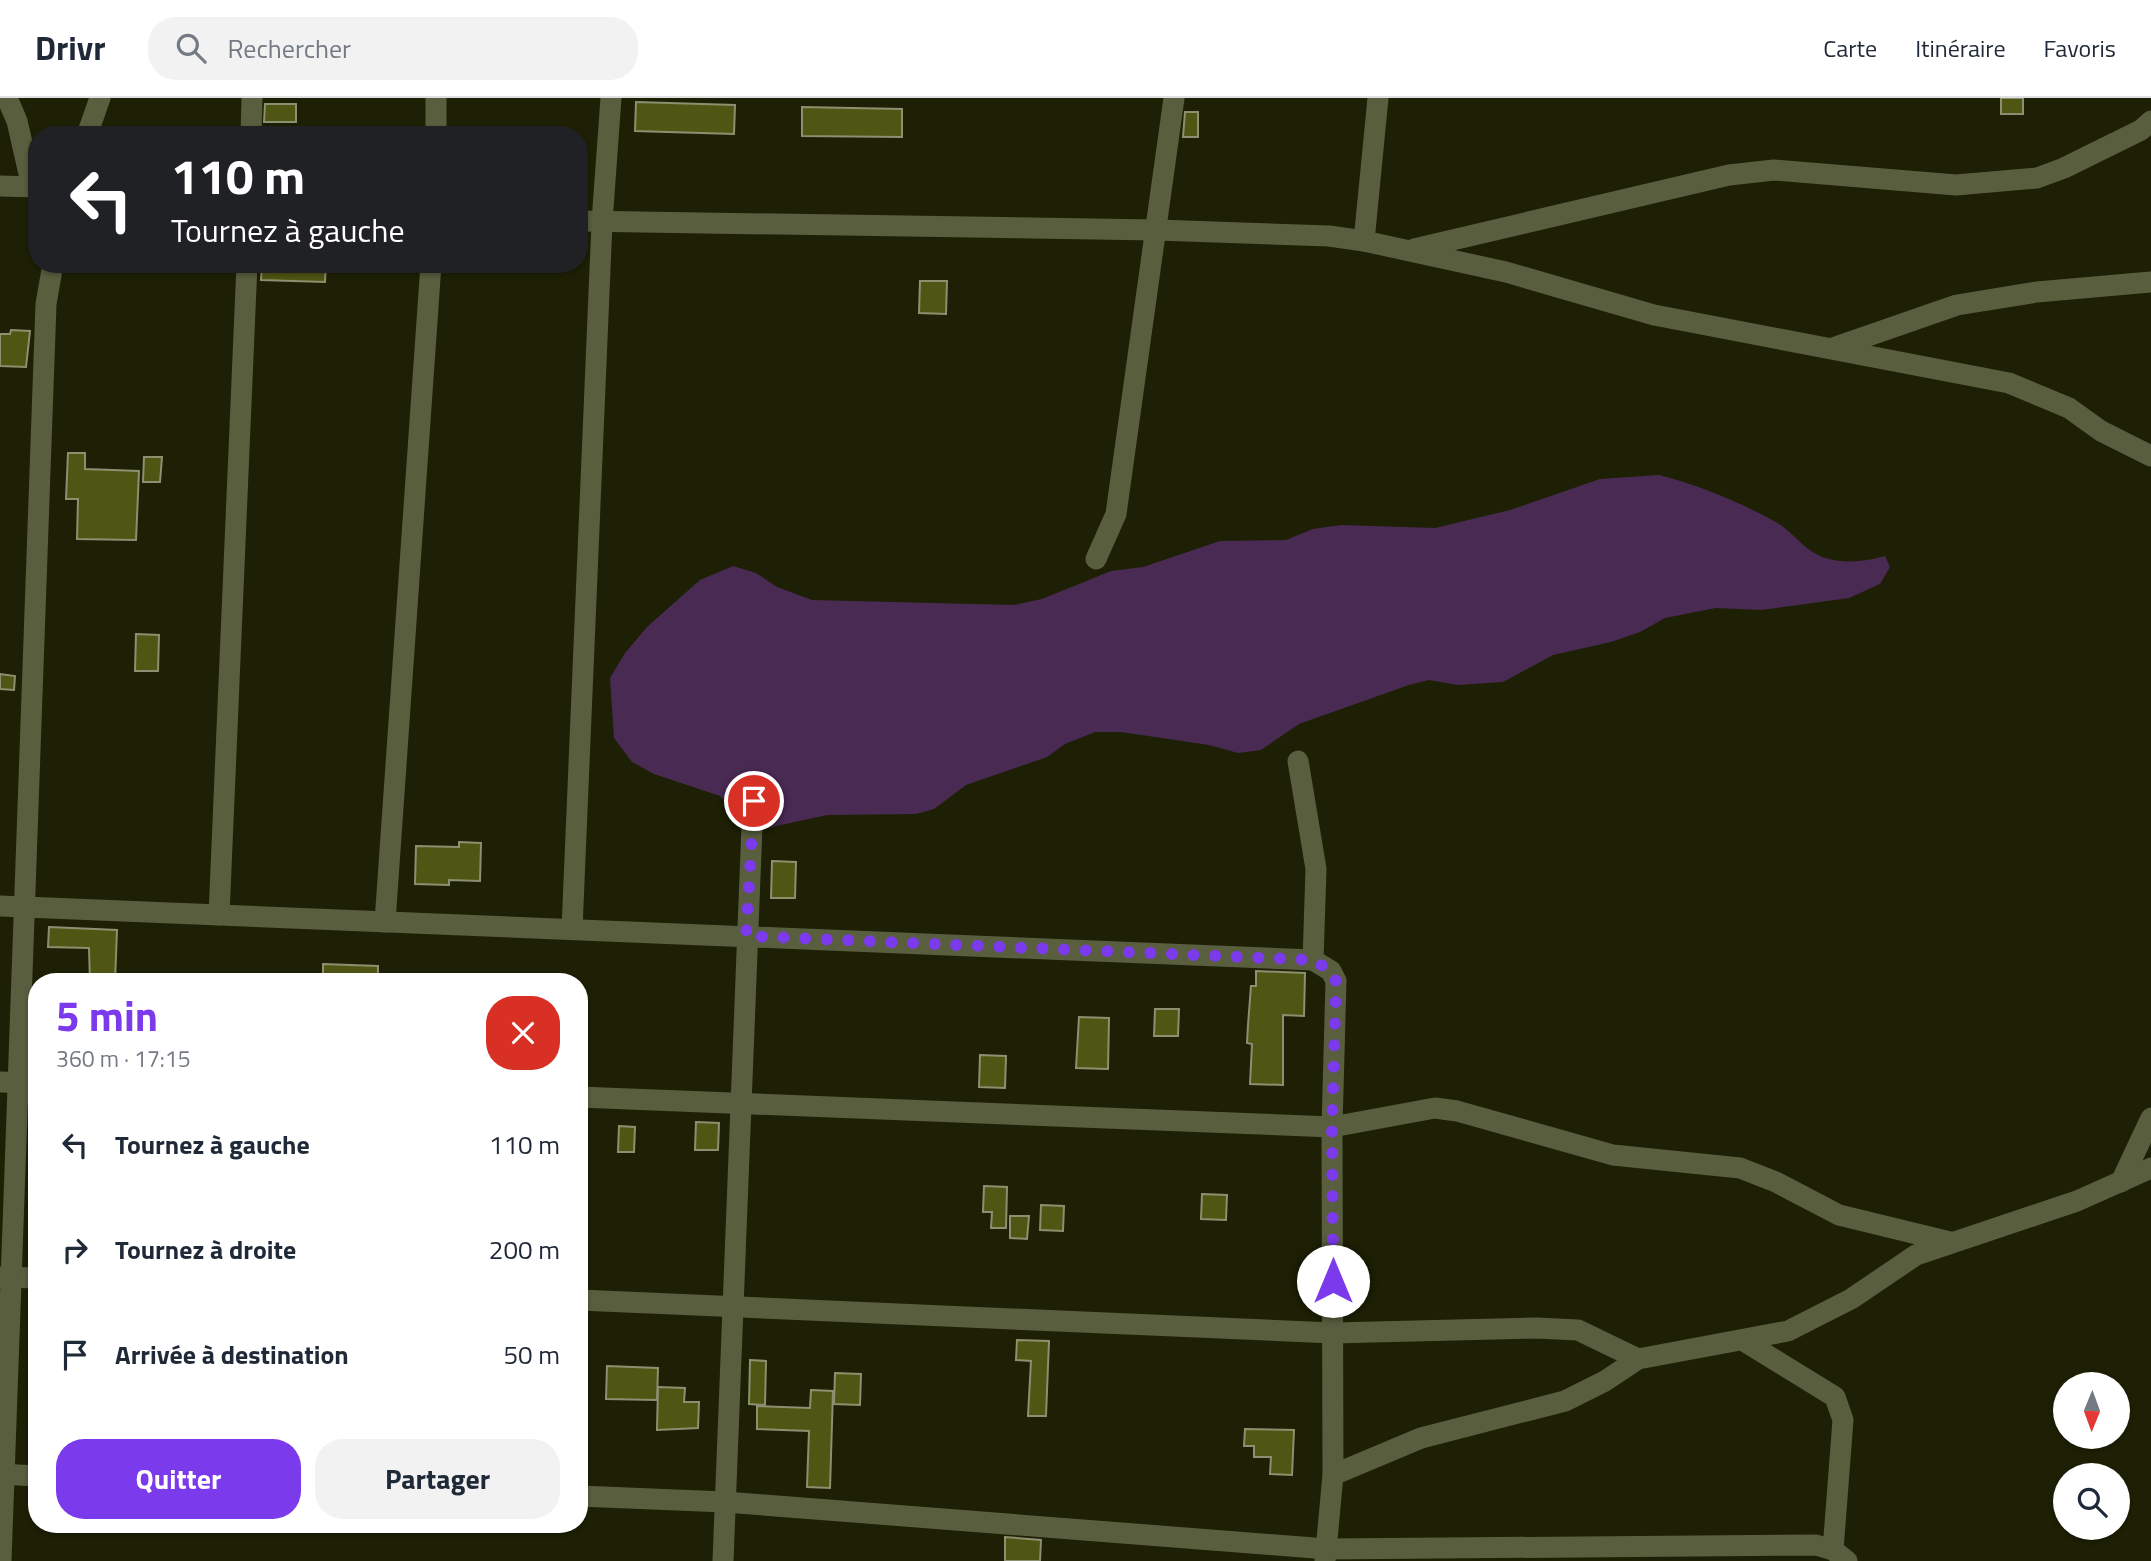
<!DOCTYPE html>
<html lang="fr">
<meta charset="utf-8">
<style>
body{margin:0;font-family:"Titillium Web",sans-serif;background:#f2f2f3;color:#1f2937;height:100vh;display:flex;flex-direction:column;font-size:26px;white-space:nowrap}
*{box-sizing:border-box;margin:0}
p{font-size:23px;color:#747a83}
.icon{flex:none;width:38px;height:38px;fill:none;stroke:currentColor;stroke-width:2;stroke-linecap:round;stroke-linejoin:round}
.map{position:relative;flex:1;overflow:hidden}
.side{position:absolute;left:28px;top:875px;width:560px;height:560px;display:flex;flex-direction:column;background:#fff;border-radius:28px;box-shadow:0 2px 5px #0004}
.side>*{flex:none}
.hud{position:absolute;left:28px;top:28px;width:560px;height:147px;border-radius:28px;box-shadow:0 2px 5px #0004;background:#202124;color:#fff;overflow:hidden}
.needle{width:46px;rotate:181deg}
.controls{position:absolute;left:2053px;top:1274px;display:grid;gap:14px}
.controls a{display:grid;place-items:center;width:77px;height:77px;border-radius:50%;background:#fff;box-shadow:0 2px 5px #0004;font-size:35px}
.pin{position:absolute;display:grid;place-items:center;width:60px;height:60px;color:#fff;margin:-30px;border:4px solid #fff;border-radius:50%;box-shadow:0 2px 7px #0007}
.me{position:absolute;width:77px;margin:-38px;rotate:0deg;stroke-linejoin:round;filter:drop-shadow(0 0 5px #0008)}
.turn{display:flex;align-items:center;gap:24px;height:147px;padding:0 28px;font-size:32px}
.turn .icon{width:91px;height:91px;stroke-width:2.5}
.turn b{display:block;font-size:49px;line-height:60px}
.round{display:grid;place-items:center;flex:none;width:74px;height:74px;border-radius:28px;background:#f2f2f3}
.summary{display:flex;align-items:center;justify-content:space-between;height:119px;padding:0 28px}
h1{font-size:42px;font-weight:700;line-height:52px;color:#7c3aed}
.button{display:flex;gap:14px;margin-top:auto;padding:14px 28px}
.button a{flex:1;height:80px;border-radius:28px;background:#7c3aed;color:#fff;font-size:28px;font-weight:700;line-height:80px;text-align:center}
.button a+a{background:#f2f2f3;color:#1f2937}
ul{padding:0;list-style:none}
li{display:flex;align-items:center;gap:21px;height:105px;padding:0 28px}
li div{flex:1}
li b{display:block;font-size:26px}
li em{font-style:normal}
header{display:flex;align-items:center;gap:42px;box-sizing:border-box;height:98px;padding:0 35px;background:#fff;border-bottom:2px solid #e0e1e3}
header strong{font-size:33px}
nav{display:flex;gap:38px;margin-inline-start:auto;font-size:24px}
.search{width:490px;height:63px;background:#f2f2f3;display:flex;align-items:center;gap:18px;box-sizing:border-box;padding:0 24px;border-radius:28px;color:#747a83;font-size:26px}
.map>svg:first-child{display:block}
.green{fill:#492a53}
.building{fill:#4f5512;stroke:#8b9070;stroke-width:2}
.lines{fill:none;stroke-linecap:round;stroke-linejoin:round}
.minor{stroke:#595e3f;stroke-width:21}
.route{stroke:#7c3aed;stroke-width:12;stroke-dasharray:0 21.6}
</style>
<header>
<strong>Drivr</strong>
<div class="search"><svg class="icon" aria-label="search" viewBox="0 0 24 24"><circle cx="10" cy="10" r="6"/><path d="M15 15l6 6"/></svg>Rechercher</div>
<nav><a>Carte</a><a>Itinéraire</a><a>Favoris</a></nav>
</header>
<div class="map">
<svg width="2151" height="1463" viewBox="0 0 2151 1463">
<rect width="100%" height="100%" fill="#1d2004"/>
<path class="green" d="M 1659,377 C 1699,387 1737,403 1774,423 C 1787,430 1796,441 1807,450 C 1829,468 1860,465 1885,458 L 1890,469 L 1880,486 L 1849,500 L 1761,512 L 1716,510 L 1665,520 L 1640,534 L 1611,544 L 1553,557 L 1503,584 L 1458,587 L 1429,582 L 1409,587 L 1299,626 L 1261,652 L 1238,655 L 1209,647 L 1121,634 L 1095,634 L 1065,646 L 1047,659 L 966,687 L 934,711 L 916,716 L 827,717 L 767,730 L 737,716 L 720,698 L 654,676 L 632,664 L 614,640 L 610,580 L 625,555 L 647,529 L 700,482 L 733,468 L 756,475 L 777,489 L 812,502 L 1014,507 L 1042,501 L 1111,473 L 1143,469 L 1220,443 L 1286,442 L 1313,431 L 1341,427 L 1435,430 L 1510,412 L 1600,381 Z"/>
<g class="building">
<rect x="2001" y="0" width="22" height="16"/>
<path d="M 636,4 L 735,7 L 734,36 L 635,33 Z"/>
<path d="M 265,6 L 296,6 L 296,24 L 264,24 Z"/>
<path d="M 802,9 L 902,11 L 902,39 L 802,38 Z"/>
<path d="M 1185,14 L 1198,14 L 1198,39 L 1183,39 Z"/>
<path d="M 262,166 L 326,166 L 325,184 L 261,182 Z"/>
<path d="M 920,183 L 947,183 L 946,216 L 919,215 Z"/>
<path d="M 11,232 L 30,233 L 26,269 L 0,268 L 0,236 L 10,236 Z"/>
<path d="M 68,355 L 85,355 L 85,371 L 139,373 L 136,442 L 77,441 L 78,401 L 66,401 Z"/>
<path d="M 144,359 L 162,359 L 160,384 L 143,384 Z"/>
<path d="M 136,536 L 159,537 L 158,573 L 135,573 Z"/>
<path d="M 0,576 L 15,578 L 14,592 L 0,591 Z"/>
<path d="M 459,744 L 481,745 L 480,783 L 449,782 L 449,787 L 415,786 L 416,748 L 459,749 Z"/>
<path d="M 772,763 L 796,764 L 795,800 L 771,800 Z"/>
<path d="M 49,829 L 117,832 L 115,884 L 90,884 L 89,850 L 48,849 Z"/>
<path d="M 323,866 L 378,868 L 378,884 L 323,884 Z"/>
<path d="M 1256,873 L 1305,875 L 1304,918 L 1283,917 L 1283,987 L 1250,986 L 1252,946 L 1247,945 L 1248,927 L 1251,888 L 1256,888 Z"/>
<path d="M 1155,911 L 1179,911 L 1178,938 L 1154,938 Z"/>
<path d="M 1079,919 L 1109,920 L 1108,971 L 1076,970 Z"/>
<path d="M 980,957 L 1006,958 L 1005,990 L 979,989 Z"/>
<path d="M 696,1024 L 719,1025 L 718,1052 L 695,1052 Z"/>
<path d="M 619,1028 L 635,1029 L 634,1054 L 618,1054 Z"/>
<path d="M 984,1088 L 1007,1089 L 1006,1130 L 991,1130 L 992,1114 L 983,1114 Z"/>
<path d="M 1202,1096 L 1227,1097 L 1226,1122 L 1201,1121 Z"/>
<path d="M 1041,1107 L 1064,1108 L 1063,1133 L 1040,1132 Z"/>
<path d="M 1010,1118 L 1029,1118 L 1027,1141 L 1010,1140 Z"/>
<path d="M 1017,1242 L 1049,1243 L 1046,1318 L 1028,1318 L 1031,1263 L 1016,1262 Z"/>
<path d="M 750,1262 L 766,1263 L 765,1307 L 749,1306 Z"/>
<path d="M 607,1268 L 658,1270 L 657,1302 L 606,1301 Z"/>
<path d="M 835,1275 L 861,1276 L 860,1307 L 834,1306 Z"/>
<path d="M 658,1289 L 685,1290 L 684,1304 L 699,1304 L 698,1330 L 657,1332 Z"/>
<path d="M 811,1292 L 833,1293 L 830,1390 L 807,1389 L 809,1333 L 757,1331 L 757,1308 L 810,1310 Z"/>
<path d="M 1245,1331 L 1294,1332 L 1292,1377 L 1270,1376 L 1271,1359 L 1254,1359 L 1254,1348 L 1244,1348 Z"/>
<path d="M 1005,1439 L 1041,1442 L 1040,1463 L 1005,1463 Z"/>
</g>
<g class="lines">
<g class="minor">
<path d="M 7,0 L 17,23 L 32,89"/>
<path d="M 87,37 L 100,0"/>
<path d="M 251,37 L 252,0"/>
<path d="M 436,37 L 436,0"/>
<path d="M 0,88 L 37,89"/>
<path d="M 579,123 L 1157,132 L 1329,138 L 1364,143 L 1506,174 L 1654,217 L 2009,285 L 2069,310 L 2101,333 L 2151,358"/>
<path d="M 1364,143 L 1378,0"/>
<path d="M 1414,151 L 1729,77 L 1774,72 L 1956,87 L 2037,80 L 2064,70 L 2141,32 L 2151,23"/>
<path d="M 1833,250 L 1957,207 L 2037,194 L 2151,184"/>
<path d="M 1096,461 L 1116,416 L 1174,0"/>
<path d="M 1298,663 L 1316,771 L 1313,862"/>
<path d="M 0,808 L 1313,862 L 1331,873 L 1336,883 L 1332,1029 L 1333,1377 L 1325,1463"/>
<path d="M 219,817 L 247,166"/>
<path d="M 385,824 L 431,166"/>
<path d="M 572,831 L 602,124 L 611,0"/>
<path d="M 0,984 L 37,985"/>
<path d="M 579,999 L 1332,1029 L 1435,1010 L 1457,1013 L 1613,1057 L 1740,1070 L 1776,1084 L 1839,1117 L 1950,1144"/>
<path d="M 2121,1084 L 2151,1020"/>
<path d="M 0,1179 L 37,1180"/>
<path d="M 579,1202 L 1333,1235 L 1537,1230 L 1578,1232 L 1638,1261"/>
<path d="M 1744,1243 L 1835,1299 L 1843,1322 L 1833,1452"/>
<path d="M 0,1376 L 37,1378"/>
<path d="M 1333,1377 L 1421,1340 L 1565,1303 L 1605,1283 L 1638,1261 L 1788,1233 L 1851,1201 L 1916,1157 L 2077,1103 L 2151,1070"/>
<path d="M 579,1398 L 725,1404 L 1327,1451 L 1816,1447 L 1833,1452 L 1847,1463"/>
<path d="M 1,1463 L 46,206 L 53,166"/>
<path d="M 723,1463 L 753,703"/>
</g>
</g>
<g class="lines">
<path class="route" d="M 754,703 L 746,838 L 1313,862 L 1331,873 L 1336,883 L 1332,1029 L 1333,1183"/>
</g>
</svg>
<div class="controls">
<a><svg class="needle" viewBox="-14 -14 28 28"><path d="M0-13l5 13h-10z" fill="#e53935"/><path d="M0 13l5-13h-10z" fill="#747a83"/></svg></a>
<a><svg class="icon" aria-label="search" viewBox="0 0 24 24"><circle cx="10" cy="10" r="6"/><path d="M15 15l6 6"/></svg></a>
</div>
<div class="pin" style="left:754px;top:703px;background:#d93025"><svg class="icon" aria-label="arrive" viewBox="0 0 24 24"><path d="M6 21V4h12l-3 4 3 4H6"/></svg></div>
<svg class="me" style="left:1333px;top:1183px" viewBox="-20 -20 40 40"><circle r="19" fill="#fff"/><path d="M0-13L10 11 0 6-10 11z" fill="#7c3aed"/></svg>
<div class="hud">
<div class="turn"><svg class="icon" aria-label="left" viewBox="0 0 24 24"><path d="M17 20v-9H6M10 6l-5 5 5 5"/></svg><div><b>110 m</b>Tournez à gauche</div></div>
</div>
<section class="side">
<div class="summary"><div><h1>5 min</h1><p>360 m · 17:15</p></div><a class="round" style="background:#d93025;color:#fff"><svg class="icon" aria-label="close" viewBox="0 0 24 24"><path d="M6 6l12 12M18 6L6 18"/></svg></a></div>
<ul>
<li><svg class="icon" aria-label="left" viewBox="0 0 24 24"><path d="M17 20v-9H6M10 6l-5 5 5 5"/></svg><div><b>Tournez à gauche</b></div><em>110 m</em></li>
<li><svg class="icon" aria-label="right" viewBox="0 0 24 24"><path d="M7 20v-9h11M14 6l5 5-5 5"/></svg><div><b>Tournez à droite</b></div><em>200 m</em></li>
<li><svg class="icon" aria-label="arrive" viewBox="0 0 24 24"><path d="M6 21V4h12l-3 4 3 4H6"/></svg><div><b>Arrivée à destination</b></div><em>50 m</em></li>
</ul>
<div class="button"><a>Quitter</a><a>Partager</a></div>
</section>
</div>
